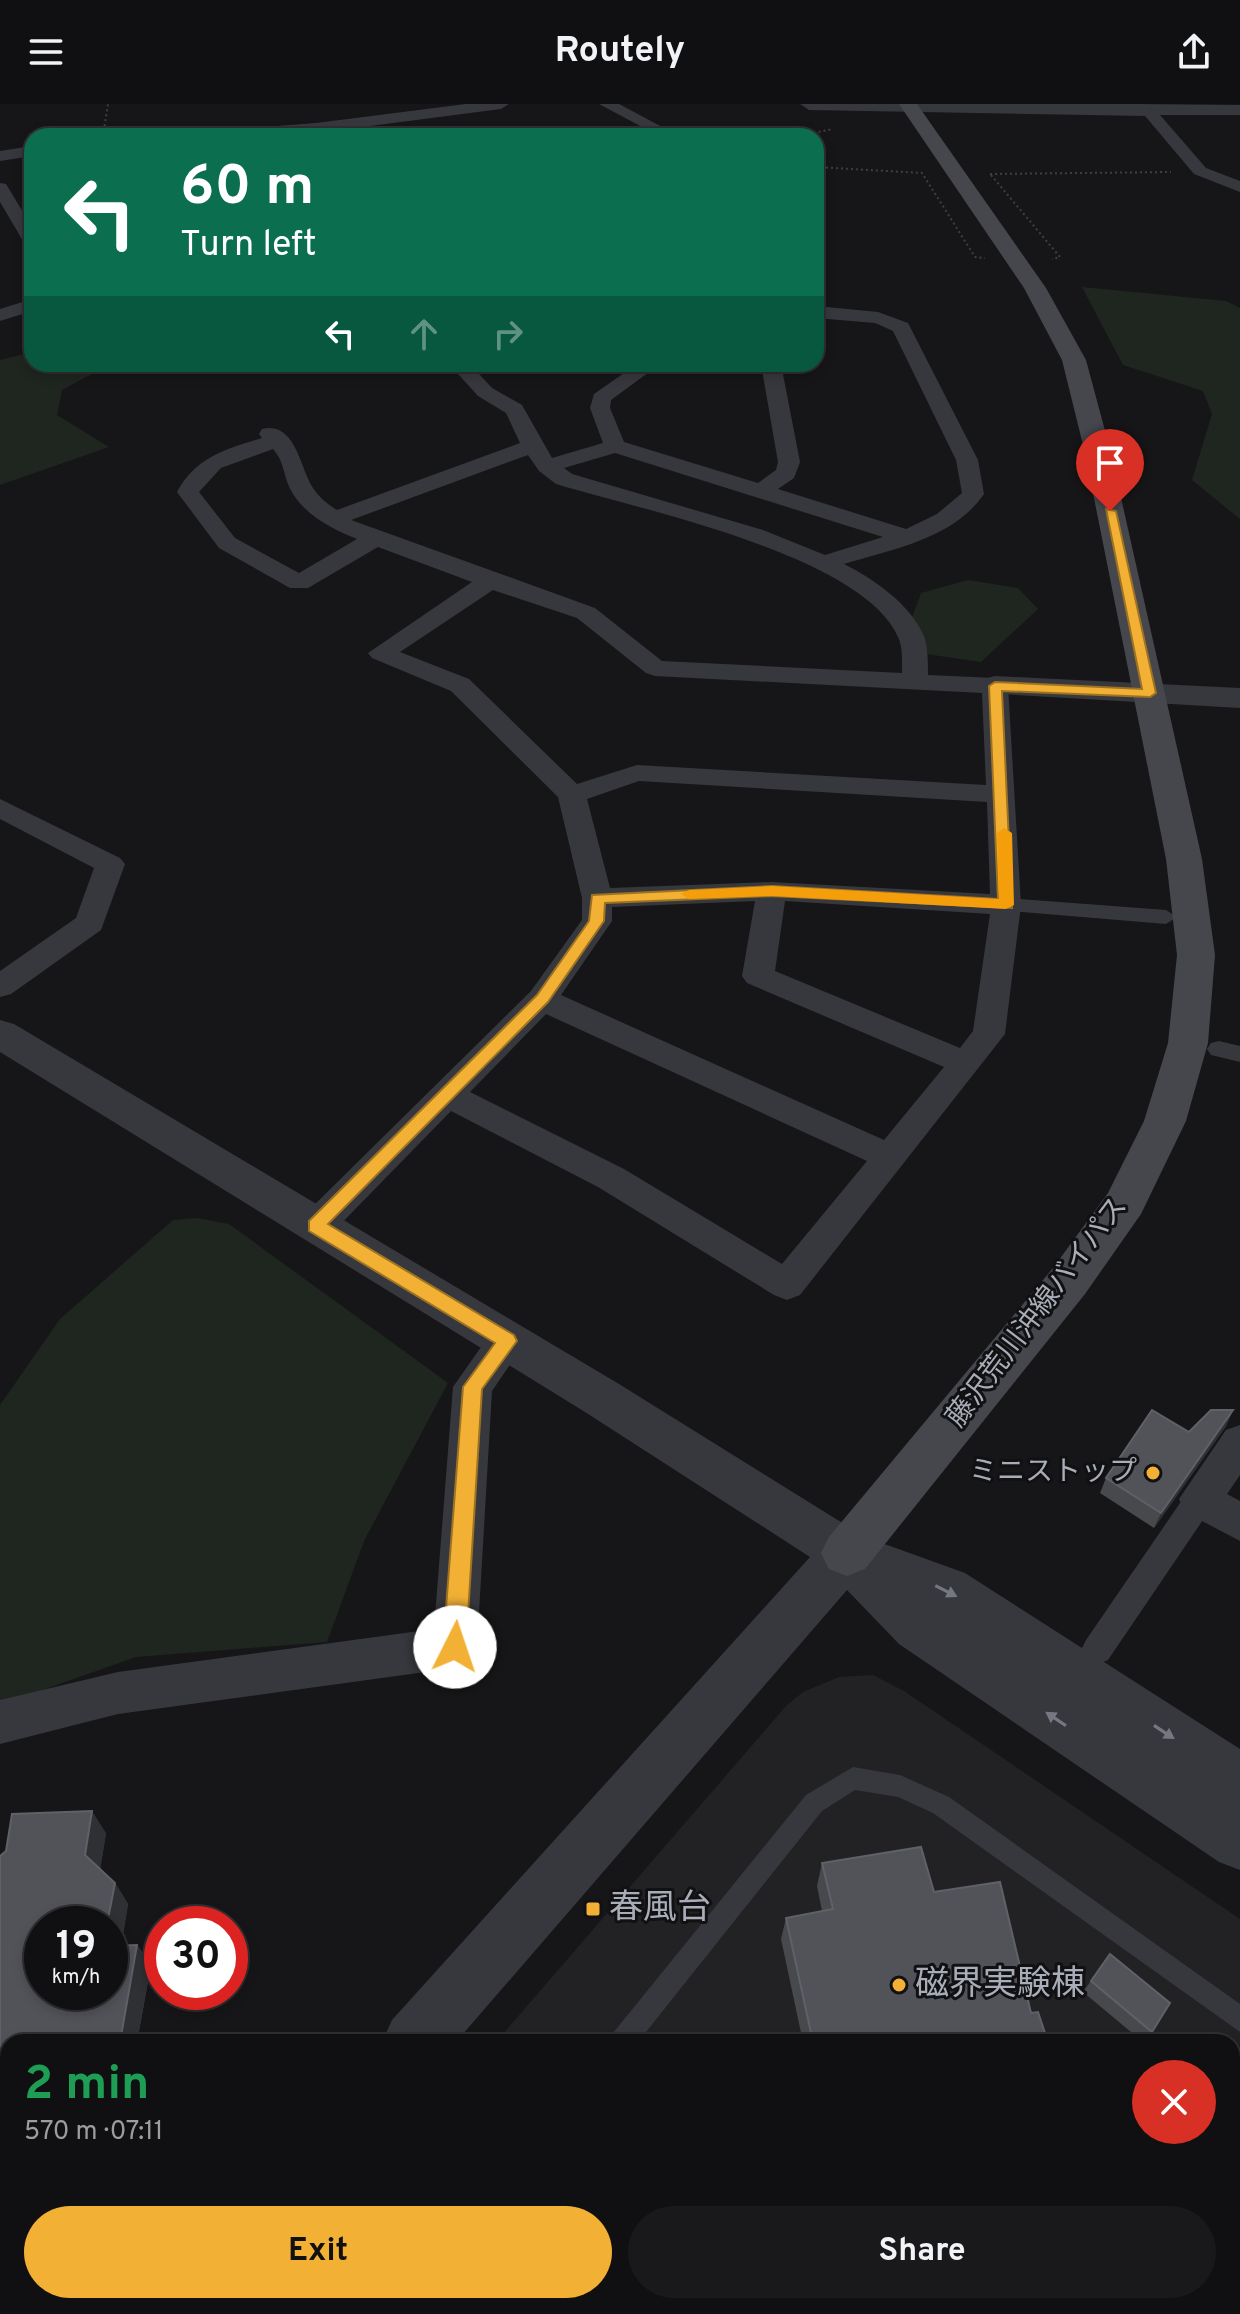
<!DOCTYPE html>
<meta charset="utf-8">
<style>
body{margin:0;font-family:Overpass,"Noto Sans JP",sans-serif;background:#19191b;color:#f1f3f6;height:100vh;display:flex;flex-direction:column;font-size:30px;white-space:nowrap}
*{box-sizing:border-box;margin:0}
p{font-size:26px;color:#9c9d9f}
.icon{flex:none;width:44px;height:44px;fill:none;stroke:currentColor;stroke-width:2;stroke-linecap:round;stroke-linejoin:round}
.map{position:relative;flex:1;overflow:hidden}
.sheet{position:absolute;left:0px;top:1930px;width:1240px;height:280px;display:flex;flex-direction:column;background:#101012;border-radius:24px 24px 0 0;box-shadow:0 4px 12px #0003,0 0 0 2px #303032}
.sheet>*{flex:none}
.hud{position:absolute;left:24px;top:24px;width:800px;height:244px;border-radius:24px;box-shadow:0 4px 12px #0003,0 0 0 2px #303032;background:#0b6e4f;color:#fff;overflow:hidden}
.speed{position:absolute;left:24px;top:1802px;display:flex;gap:16px;font-size:40px;font-weight:700;text-align:center}
.speed>*{display:grid;place-content:center;width:104px;height:104px;border-radius:50%;background:#101012;box-shadow:0 4px 12px #0003,0 0 0 2px #303032;line-height:1}
.speed small{font-size:20px;font-weight:400}
.speed .limit{border:12px solid #d22;background:#fff;color:#111}
.pin{position:absolute;display:grid;place-items:center;width:68px;height:68px;color:#fff;margin:-82px -34px;border-radius:50% 50% 50% 0;rotate:-45deg;box-shadow:0 0 8px #0007}
.pin .icon{rotate:45deg}
.me{position:absolute;width:88px;margin:-44px;rotate:4deg;stroke-linejoin:round;filter:drop-shadow(0 0 6px #0008)}
.turn{display:flex;align-items:center;gap:28px;height:168px;padding:0 24px;font-size:36px}
.turn .icon{width:104px;height:104px;stroke-width:2.5}
.turn b{display:block;font-size:56px;line-height:68px}
.lanes{display:flex;align-items:center;height:76px;padding:0 24px;background:#0003;justify-content:center;gap:40px;direction:ltr}
.lanes .off{opacity:.35}
.round{display:grid;place-items:center;flex:none;width:84px;height:84px;border-radius:42px;background:#19191b}
.headline{display:flex;align-items:center;justify-content:space-between;height:136px;padding:0 24px}
h1{font-size:48px;font-weight:700;line-height:60px;color:#1e9e55}
.button{display:flex;gap:16px;margin-top:auto;padding:16px 24px}
.button a{flex:1;height:92px;border-radius:48px;background:#f2b134;color:#111;font-size:32px;font-weight:700;line-height:92px;text-align:center}
.button a+a{background:#19191b;color:#f1f3f6}
header{display:flex;justify-content:space-between;align-items:center;height:104px;padding:0 24px;background:#101012;font-size:36px;font-weight:700}
.map>svg:first-child{display:block}
.built{fill:#222225}
.green{fill:#1e261f}
.lines{fill:none;stroke-linecap:round;stroke-linejoin:round}
.path{stroke:#3d3f44;stroke-width:2;stroke-dasharray:2 3;stroke-linecap:butt}
.service{fill:#37383d;fill-rule:evenodd}
.pedestrian{fill:#37383d;fill-rule:evenodd}
.minor{fill:#37383d;fill-rule:evenodd}
.tertiary{fill:#37383d;fill-rule:evenodd}
.secondary{fill:#45474d;fill-rule:evenodd}
.wall{fill:#47494d}
.shaded-wall{fill:#2f3033}
.building{fill:#525359;stroke:#5f6168;stroke-width:2}
.oneway{fill:#757881}
.route{fill:#f2b134;stroke:#9d7322;stroke-width:2}
.slow{fill:#f59e0b}
.poi-dot{fill:#f2b134;stroke:#111113;stroke-width:3}
.labels{text-anchor:middle;dominant-baseline:central;stroke-width:6;stroke-linejoin:round;paint-order:stroke}
.street-label{font-size:28px;fill:#a8adb8;stroke:#111113}
.poi-label{font-size:28px;fill:#a8adb8;stroke:#111113;text-anchor:end}
.near-poi-label{font-size:34px;fill:#a8adb8;stroke:#111113;text-anchor:start}
</style>
<header><svg class="icon" aria-label="menu" viewBox="0 0 24 24"><path d="M4 6h16M4 12h16M4 18h16"/></svg>Routely<svg class="icon" aria-label="share" viewBox="0 0 24 24"><path d="M12 15V3M7 8l5-5 5 5M5 13v7h14v-7"/></svg></header>
<div class="map">
<svg width="1240" height="2210" viewBox="0 0 1240 2210">
<rect width="100%" height="100%" fill="#161618"/>
<path class="built" d="M 873,1571 L 904,1587 L 1240,1815 L 1240,2210 L 261,2210 L 268,2202 L 1232,2202 L 1232,1938 L 496,1938 L 786,1602 L 803,1588 L 839,1573 Z"/>
<g class="green">
<path d="M 1082,183 L 1226,197 L 1240,204 L 1240,415 L 1192,376 L 1212,310 L 1203,287 L 1123,261 Z"/>
<path d="M 32,248 L 32,260 L 132,260 L 103,264 L 62,286 L 57,311 L 109,343 L 0,381 L 0,256 Z"/>
<path d="M 968,476 L 1018,484 L 1038,505 L 981,558 L 926,550 L 910,519 L 921,489 Z"/>
<path d="M 197,1114 L 229,1120 L 448,1279 L 364,1437 L 327,1538 L 136,1553 L 0,1601 L 0,1301 L 60,1215 L 173,1116 Z"/>
</g>
<g class="lines">
<g class="path">
<path d="M 103,32 L 108,0"/>
<path d="M 799,32 L 833,25"/>
<path d="M 816,63 L 922,69 L 975,153 L 985,154"/>
<path d="M 990,70 L 1171,68"/>
<path d="M 991,71 L 1060,153 L 1052,155"/>
</g>
<g class="service">
<path d="M 853,1663 L 900,1671 L 949,1693 L 1240,1900 L 1240,1928 L 933,1709 L 898,1693 L 855,1686 L 822,1707 L 638,1938 L 609,1938 L 613,1929 L 806,1691 Z"/>
<path d="M 393,2202 L 425,2202 L 422,2210 L 390,2210 Z"/>
</g>
<g class="pedestrian">
<path d="M 1006,794 L 1166,806 L 1177,813 L 1166,820 L 998,806 L 995,801 Z"/>
<path d="M 1219,937 L 1240,942 L 1240,958 L 1211,951 L 1207,945 L 1211,939 Z"/>
<path d="M 1200,1382 L 1211,1386 L 1215,1395 L 1211,1404 L 1108,1556 L 1097,1561 L 1086,1556 L 1081,1546 L 1086,1536 L 1189,1386 Z"/>
</g>
<g class="minor">
<path d="M 466,0 L 509,0 L 501,5 L 316,29 L 205,32 L 213,27 L 316,19 Z"/>
<path d="M 599,0 L 619,0 L 679,32 L 659,32 Z"/>
<path d="M 1135,0 L 1240,1 L 1240,11 L 1160,11 L 1206,64 L 1240,77 L 1240,88 L 1194,70 Z"/>
<path d="M 32,42 L 32,52 L 0,57 L 0,47 Z"/>
<path d="M 0,79 L 6,80 L 32,123 L 32,143 L 26,142 L 0,98 Z"/>
<path d="M 32,195 L 32,207 L 0,217 L 0,205 Z"/>
<path d="M 816,202 L 878,208 L 908,219 L 978,356 L 984,390 C 953,435 893,445 844,460 C 874,475 910,500 924,532 C 928,544 928,558 928,571 L 995,574 L 1008,582 L 1021,801 L 1005,930 L 800,1191 L 787,1196 L 774,1191 L 598,1083 L 451,1007 L 329,1132 L 316,1136 L 303,1132 L 298,1122 L 303,1112 L 531,887 L 582,816 L 582,794 L 558,693 L 451,587 L 372,554 L 368,549 L 472,478 L 378,443 L 308,484 L 290,484 L 219,444 L 177,388 C 196,353 226,345 262,334 L 259,330 L 262,325 C 296,317 300,365 313,384 C 319,393 327,400 337,406 L 520,339 L 506,309 L 478,292 L 449,260 L 470,260 L 492,284 L 522,301 L 552,354 L 603,339 L 590,304 L 594,290 L 637,260 L 660,260 L 611,296 L 610,304 L 624,338 L 758,379 L 776,366 L 778,358 L 761,260 L 781,260 L 800,358 L 794,374 L 778,385 L 906,425 L 937,410 L 962,389 L 956,356 L 893,227 L 875,219 L 816,214 ZM 273,345 C 283,356 283,367 288,380 C 299,408 331,425 357,435 L 299,469 L 235,434 L 199,388 L 221,364 ZM 615,349 L 883,433 L 825,451 L 763,426 L 572,370 L 564,364 ZM 528,351 L 539,367 L 556,380 C 638,405 863,451 898,533 C 903,543 902,558 902,569 L 662,557 L 595,504 L 351,416 ZM 493,486 L 577,514 L 646,569 L 655,572 L 982,589 L 986,681 L 637,661 L 577,680 L 469,575 L 400,548 ZM 639,677 L 987,698 L 990,790 L 772,778 L 610,784 L 587,695 ZM 755,797 L 742,872 L 747,879 L 944,963 L 884,1036 L 561,891 L 612,817 L 612,803 ZM 785,797 L 990,810 L 973,927 L 960,944 L 775,867 ZM 546,910 L 867,1057 L 782,1160 L 624,1065 L 470,988 Z"/>
<path d="M 0,695 L 120,754 L 125,760 L 101,826 L 11,890 L 0,893 L 0,867 L 76,814 L 94,764 L 0,715 Z"/>
<path d="M 507,1221 L 521,1226 L 526,1237 L 492,1287 L 477,1543 L 471,1557 L 455,1564 L 118,1610 L 0,1640 L 0,1596 L 118,1568 L 434,1525 L 453,1283 L 493,1226 Z"/>
<path d="M 1240,1321 L 1240,1371 L 1227,1390 L 1240,1397 L 1240,1437 L 1185,1408 L 1179,1395 L 1226,1326 Z"/>
</g>
<g class="tertiary">
<path d="M 800,0 L 1145,0 L 1154,6 L 1145,12 L 809,6 Z"/>
<path d="M 995,572 L 1240,584 L 1240,604 L 984,589 L 979,582 L 984,575 Z"/>
<path d="M 0,916 L 14,920 L 619,1280 L 865,1433 L 965,1469 L 1240,1645 L 1240,1766 L 1219,1758 L 899,1540 L 847,1486 L 456,1938 L 382,1938 L 392,1916 L 810,1453 L 585,1308 L 0,948 Z"/>
<path d="M 144,2202 L 217,2202 L 213,2210 L 140,2210 Z"/>
</g>
<path class="secondary" d="M 899,0 L 917,0 L 1046,184 L 1086,256 L 1111,349 L 1202,755 L 1215,851 L 1208,939 L 1186,1017 L 1141,1110 L 1085,1190 L 865,1465 L 847,1472 L 829,1465 L 821,1449 L 829,1433 L 1053,1164 L 1108,1089 L 1144,1017 L 1168,939 L 1177,851 L 1166,755 L 1085,349 L 1062,256 L 1024,184 Z"/>
</g>
<g class="wall">
<path d="M 1233,1306 L 1226,1322 L 1154,1424 L 1100,1389 L 1106,1374 L 1189,1328 Z"/>
<path d="M 106,1729 L 100,1765 L 115,1779 L 128,1800 L 121,1842 L 137,1841 L 151,1861 L 137,1938 L 8,1938 L 8,1998 L 0,1998 L 0,1752 L 6,1747 Z"/>
<path d="M 822,1759 L 934,1788 L 1031,1909 L 1048,1938 L 803,1938 L 781,1835 L 786,1814 L 822,1807 L 817,1782 Z"/>
<path d="M 1110,1850 L 1152,1928 L 1143,1938 L 1083,1888 Z"/>
</g>
<g class="shaded-wall">
<path d="M 1233,1306 L 1226,1322 L 1154,1424 L 1161,1409 Z"/>
<path d="M 92,1707 L 106,1729 L 99,1773 L 85,1751 Z"/>
<path d="M 115,1779 L 128,1800 L 117,1863 L 110,1853 L 110,1820 L 107,1820 Z"/>
<path d="M 137,1841 L 151,1861 L 137,1938 L 120,1938 Z"/>
</g>
<g class="building">
<path d="M 1152,1306 L 1189,1328 L 1211,1306 L 1233,1306 L 1161,1409 L 1106,1374 Z"/>
<path d="M 92,1707 L 85,1751 L 115,1779 L 107,1820 L 42,1820 L 42,1888 L 110,1888 L 110,1842 L 137,1841 L 120,1938 L 8,1938 L 8,1981 L 0,1981 L 0,1752 L 6,1747 L 12,1710 Z"/>
<path d="M 921,1743 L 934,1788 L 1000,1778 L 1031,1909 L 1038,1908 L 1048,1938 L 813,1938 L 786,1814 L 833,1805 L 822,1759 Z"/>
<path d="M 1110,1850 L 1170,1899 L 1152,1928 L 1091,1877 Z"/>
<path d="M 1195,1932 L 1198,1938 L 1159,1938 Z"/>
<path d="M 1240,1980 L 1240,2210 L 515,2210 L 514,2202 L 1232,2202 L 1232,1981 Z"/>
</g>
<defs><path id="oneway-solid" d="M-6-.8H1V-3.2L6.5 0L1 3.2V.8H-6Z" transform="scale(2)"/></defs>
<g class="oneway">
<use href="#oneway-solid" transform="translate(946 1487) rotate(27)"/>
<use href="#oneway-solid" transform="translate(1056 1615) rotate(-146)"/>
<use href="#oneway-solid" transform="translate(1164 1628) rotate(33)"/>
</g>
<path class="route" d="M 1106,405 L 1116,407 L 1156,589 L 1150,593 L 1002,587 L 1012,804 L 772,792 L 605,799 L 604,817 L 548,898 L 328,1120 L 514,1231 L 517,1237 L 482,1285 L 466,1543 L 463,1550 L 455,1553 L 447,1550 L 443,1543 L 463,1283 L 495,1239 L 309,1127 L 309,1117 L 537,891 L 589,817 L 592,791 L 772,782 L 998,795 L 989,582 L 995,578 L 1142,585 Z"/>
<path class="slow" d="M 1004,724 L 1012,729 L 1014,801 L 1006,805 L 772,792 L 689,795 L 681,790 L 689,786 L 772,782 L 999,795 L 997,729 Z"/>
<g class="poi-dot">
<circle cx="1153" cy="1369" r="8"/>
<rect x="585" y="1797" width="16" height="16" rx="4"/>
<circle cx="899" cy="1881" r="8"/>
</g>
<g class="labels">
<g class="street-label">
<text transform="translate(1038 1209) rotate(-53)">藤沢荒川沖線バイパス</text>
</g>
<g class="poi-label">
<text x="1137" y="1369">ミニストップ</text>
</g>
<g class="near-poi-label">
<text x="609" y="1805">春風台</text>
<text x="915" y="1881">磁界実験棟</text>
</g>
</g>
</svg>
<div class="speed"><div>19<small>km/h</small></div><div class="limit">30</div></div>
<div class="pin" style="left:1110px;top:407px;background:#d93025"><svg class="icon" aria-label="arrive" viewBox="0 0 24 24"><path d="M6 21V4h12l-3 4 3 4H6"/></svg></div>
<svg class="me" style="left:455px;top:1543px" viewBox="-20 -20 40 40"><circle r="19" fill="#fff"/><path d="M0-13L10 11 0 6-10 11z" fill="#f2b134"/></svg>
<div class="hud">
<div class="turn"><svg class="icon" aria-label="left" viewBox="0 0 24 24"><path d="M17 20v-9H6M10 6l-5 5 5 5"/></svg><div><b>60 m</b>Turn left</div></div>
<div class="lanes"><svg class="icon" aria-label="left" viewBox="0 0 24 24"><path d="M17 20v-9H6M10 6l-5 5 5 5"/></svg><svg class="icon off" aria-label="ahead" viewBox="0 0 24 24"><path d="M12 20V5M6 11l6-6 6 6"/></svg><svg class="icon off" aria-label="right" viewBox="0 0 24 24"><path d="M7 20v-9h11M14 6l5 5-5 5"/></svg></div>
</div>
<section class="sheet">
<div class="headline"><div><h1>2 min</h1><p>570 m · 07:11</p></div><a class="round" style="background:#d93025;color:#fff"><svg class="icon" aria-label="close" viewBox="0 0 24 24"><path d="M6 6l12 12M18 6L6 18"/></svg></a></div>
<div class="button"><a>Exit</a><a>Share</a></div>
</section>
</div>
